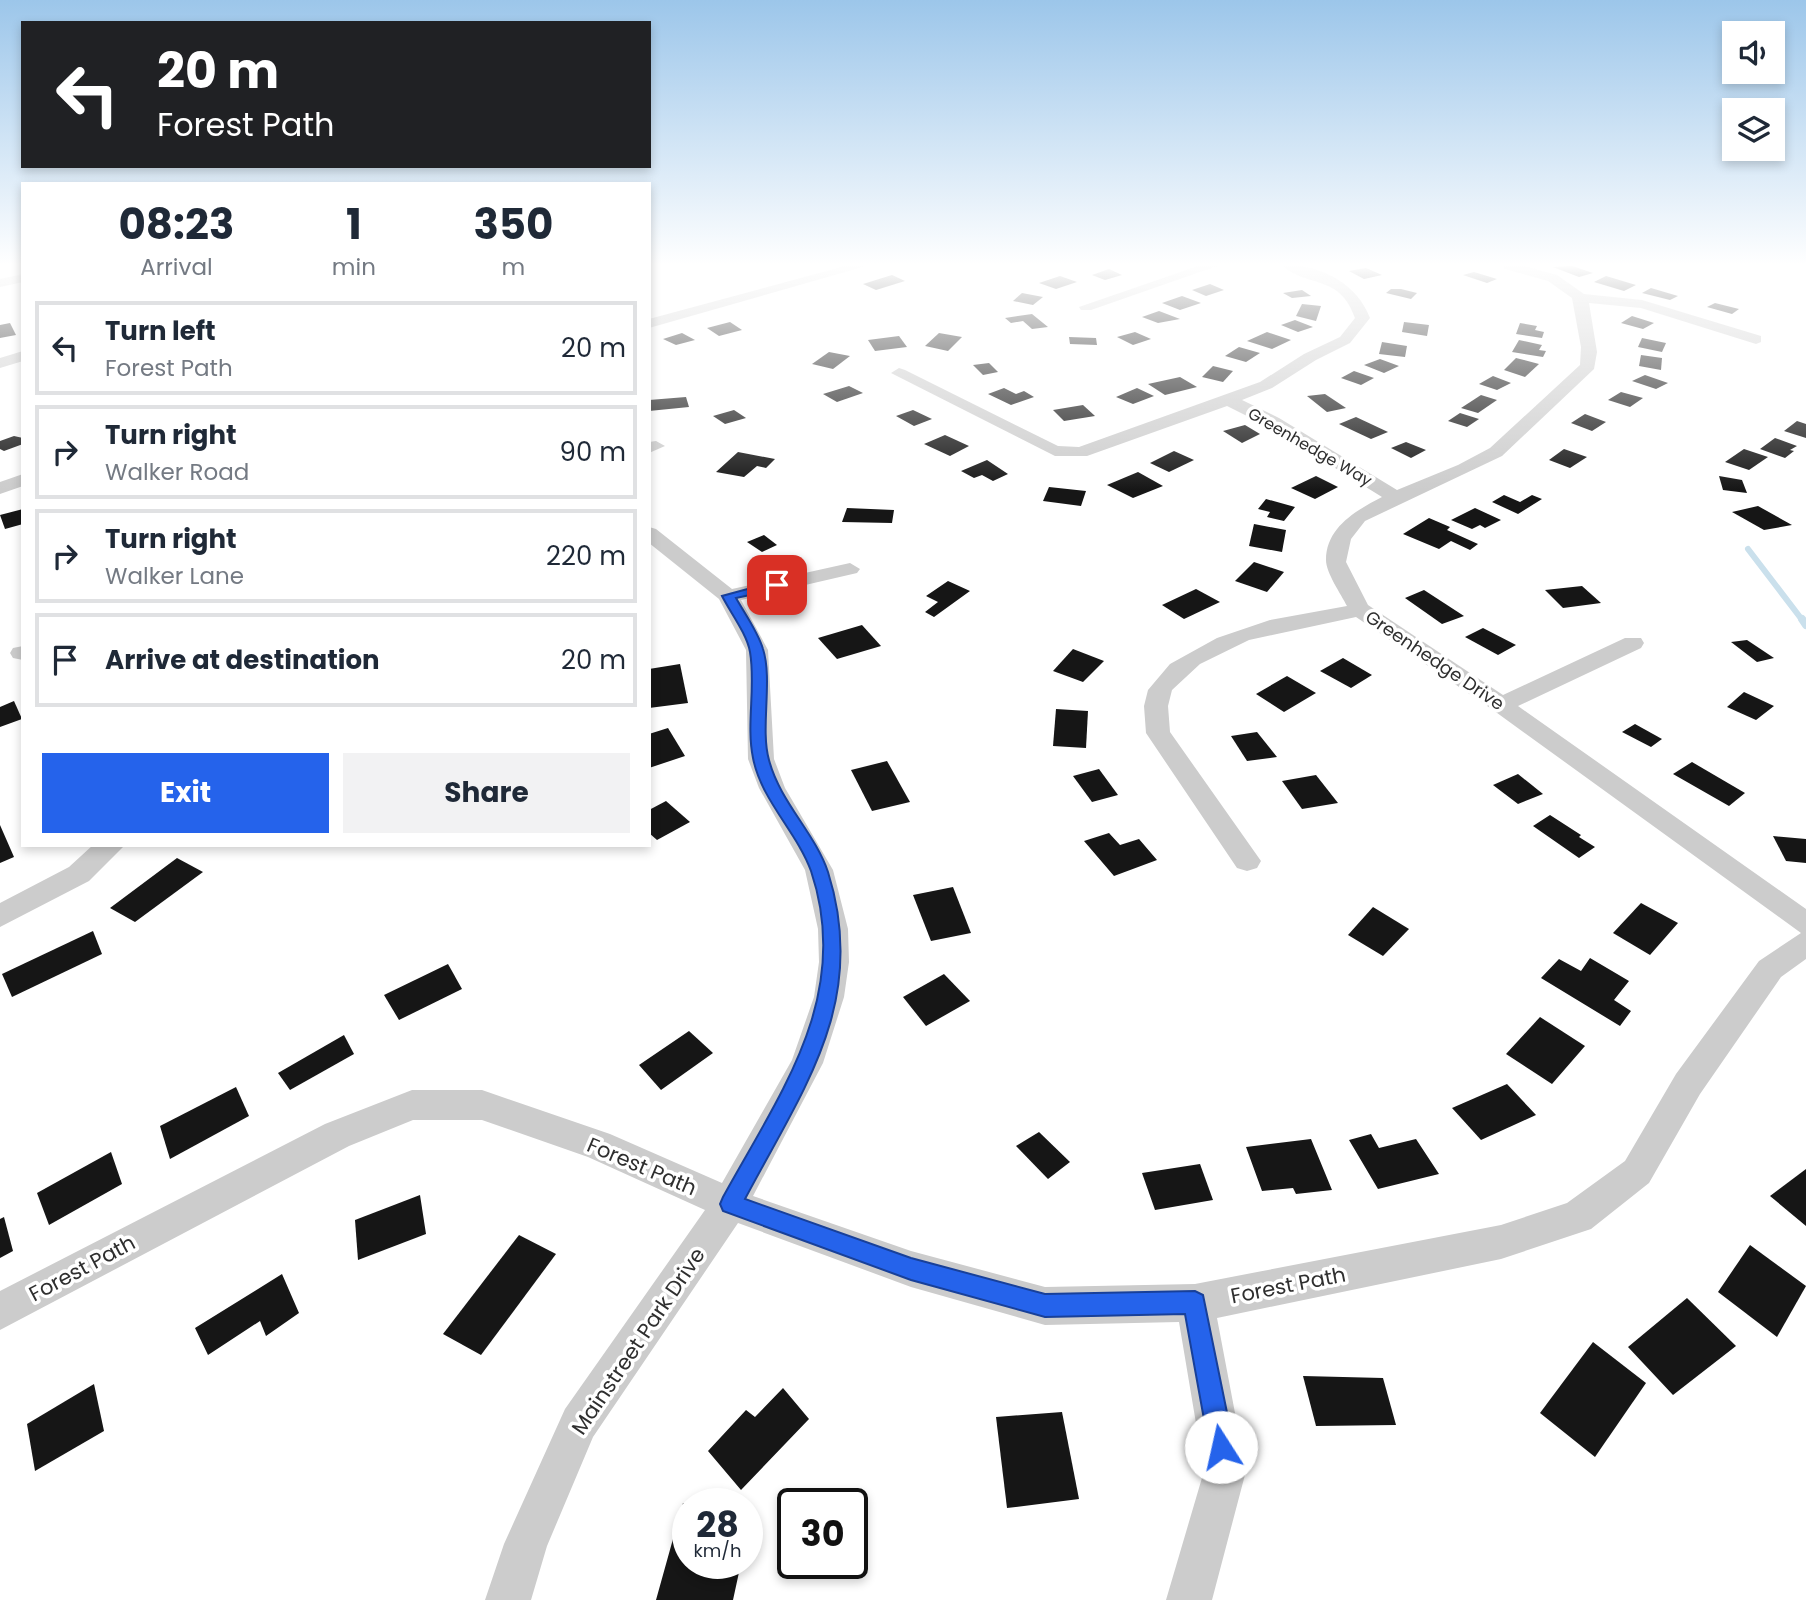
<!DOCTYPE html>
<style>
body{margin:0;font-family:Poppins,sans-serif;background:#f2f2f3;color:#1f2937;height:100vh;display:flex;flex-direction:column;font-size:26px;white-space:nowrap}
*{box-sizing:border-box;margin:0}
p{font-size:23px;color:#747a83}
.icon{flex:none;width:38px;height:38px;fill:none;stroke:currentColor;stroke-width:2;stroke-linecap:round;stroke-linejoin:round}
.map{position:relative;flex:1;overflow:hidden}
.details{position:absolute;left:21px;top:182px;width:630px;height:665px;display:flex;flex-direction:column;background:#fff;border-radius:0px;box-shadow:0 4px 10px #0003}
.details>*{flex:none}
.guide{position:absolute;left:21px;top:21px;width:630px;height:147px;border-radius:0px;box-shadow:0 4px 10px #0003;background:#202124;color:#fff;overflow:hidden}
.fabs{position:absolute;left:1722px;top:21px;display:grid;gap:14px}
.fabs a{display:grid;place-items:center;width:63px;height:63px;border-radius:0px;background:#fff;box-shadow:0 4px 10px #0003;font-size:35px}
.speed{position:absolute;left:672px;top:1488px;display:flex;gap:14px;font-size:35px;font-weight:700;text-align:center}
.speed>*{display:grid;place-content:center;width:91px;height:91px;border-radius:50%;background:#fff;box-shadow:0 4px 10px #0003;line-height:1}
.speed small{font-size:18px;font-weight:400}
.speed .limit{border:4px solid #111;border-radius:10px;background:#fff;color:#111}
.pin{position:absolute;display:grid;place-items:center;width:60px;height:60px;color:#fff;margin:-30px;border-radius:14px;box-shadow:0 4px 10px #0006}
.me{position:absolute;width:77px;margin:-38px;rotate:350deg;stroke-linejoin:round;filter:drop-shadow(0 0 5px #0008)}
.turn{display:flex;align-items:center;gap:24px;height:147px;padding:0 21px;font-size:32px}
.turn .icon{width:91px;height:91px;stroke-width:2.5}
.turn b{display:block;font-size:49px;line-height:60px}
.eta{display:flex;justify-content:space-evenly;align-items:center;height:119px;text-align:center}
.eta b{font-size:42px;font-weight:700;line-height:49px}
.action{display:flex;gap:14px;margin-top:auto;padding:14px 21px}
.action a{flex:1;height:80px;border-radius:0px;background:#2563eb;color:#fff;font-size:28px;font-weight:700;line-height:80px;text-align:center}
.action a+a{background:#f2f2f3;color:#1f2937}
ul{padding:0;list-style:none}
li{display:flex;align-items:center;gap:21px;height:94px;margin:0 14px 10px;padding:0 7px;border:4px solid #e0e1e3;border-radius:0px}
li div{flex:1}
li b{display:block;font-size:26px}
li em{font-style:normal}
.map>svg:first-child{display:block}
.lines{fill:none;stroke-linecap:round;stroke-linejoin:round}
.stream-far1{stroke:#cae0ec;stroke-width:6}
.stream{stroke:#cae0ec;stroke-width:8}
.building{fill:#161616}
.street{fill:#ccc;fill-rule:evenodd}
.route{fill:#2563eb;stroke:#184099;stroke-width:2}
.labels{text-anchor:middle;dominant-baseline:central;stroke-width:7;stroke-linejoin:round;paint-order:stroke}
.far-street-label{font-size:16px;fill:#2f2f2f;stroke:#fff}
.street-label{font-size:18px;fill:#2f2f2f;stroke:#fff}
.near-street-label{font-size:21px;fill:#2f2f2f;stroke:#fff}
</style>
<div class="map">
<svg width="1806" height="1600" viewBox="0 0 1806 1600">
<rect width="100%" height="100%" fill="#fff"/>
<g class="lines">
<path class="stream-far1" d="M 1748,549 L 1803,621"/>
<path class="stream" d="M 1802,619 L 1806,625"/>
</g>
<g class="building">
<path d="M 1572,266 L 1593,273 L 1579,277 L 1553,267 Z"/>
<path d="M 1366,268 L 1382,275 L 1364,279 L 1349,271 Z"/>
<path d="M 1109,269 L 1122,275 L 1105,280 L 1092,275 Z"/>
<path d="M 1474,272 L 1497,279 L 1487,283 L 1463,275 Z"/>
<path d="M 892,275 L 905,281 L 876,290 L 863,284 Z"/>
<path d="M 1060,276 L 1077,282 L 1056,289 L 1039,283 Z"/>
<path d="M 1606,276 L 1636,285 L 1624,291 L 1594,282 Z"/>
<path d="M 1210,284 L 1224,290 L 1206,296 L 1192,290 Z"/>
<path d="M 1651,288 L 1678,296 L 1670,300 L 1642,293 Z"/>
<path d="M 1391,289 L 1401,289 L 1417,293 L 1411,299 L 1386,293 Z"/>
<path d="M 1302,290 L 1311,296 L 1292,298 L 1283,293 Z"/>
<path d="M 1022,293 L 1043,297 L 1033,305 L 1013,301 Z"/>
<path d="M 1182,296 L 1201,303 L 1180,310 L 1162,303 Z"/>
<path d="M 1715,303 L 1739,309 L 1732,314 L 1707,307 Z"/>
<path d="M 1302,304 L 1321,306 L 1316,321 L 1296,316 Z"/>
<path d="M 1159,311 L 1180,319 L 1158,323 L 1142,317 Z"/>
<path d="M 1032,314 L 1048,327 L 1032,329 L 1023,321 L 1011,323 L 1005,318 Z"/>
<path d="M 1632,316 L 1654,323 L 1643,329 L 1621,323 Z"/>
<path d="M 1295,320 L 1313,327 L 1298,332 L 1281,325 Z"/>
<path d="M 730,322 L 742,330 L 719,336 L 707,328 Z"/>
<path d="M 1404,322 L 1429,325 L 1427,336 L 1402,332 Z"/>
<path d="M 10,323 L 16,335 L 0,338 L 0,325 Z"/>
<path d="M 1520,323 L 1537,326 L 1535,330 L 1544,332 L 1542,338 L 1516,334 Z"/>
<path d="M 1135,332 L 1151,339 L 1133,345 L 1117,337 Z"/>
<path d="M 1267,332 L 1291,340 L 1272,349 L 1247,341 Z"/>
<path d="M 682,333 L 695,340 L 676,345 L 663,339 Z"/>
<path d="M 939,333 L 962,337 L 948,351 L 925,346 Z"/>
<path d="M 899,336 L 907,347 L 875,351 L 868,340 Z"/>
<path d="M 1069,337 L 1096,338 L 1097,345 L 1070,344 Z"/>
<path d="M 1642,338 L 1666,343 L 1662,352 L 1638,347 Z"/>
<path d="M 1519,340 L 1542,345 L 1539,350 L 1546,351 L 1543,357 L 1512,352 Z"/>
<path d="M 1382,342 L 1407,346 L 1405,357 L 1379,354 Z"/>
<path d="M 1239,347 L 1260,353 L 1246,362 L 1225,356 Z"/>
<path d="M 829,352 L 850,356 L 833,369 L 812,364 Z"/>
<path d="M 1641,355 L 1662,358 L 1661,370 L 1639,366 Z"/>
<path d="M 1516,358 L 1539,364 L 1525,377 L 1504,370 Z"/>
<path d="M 1380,359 L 1399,366 L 1384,373 L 1364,365 Z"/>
<path d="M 989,363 L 998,372 L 983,375 L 973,365 Z"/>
<path d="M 1213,366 L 1233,371 L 1223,382 L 1202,377 Z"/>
<path d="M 1354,371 L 1374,378 L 1361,385 L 1341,378 Z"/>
<path d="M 1645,375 L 1668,383 L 1656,389 L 1632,381 Z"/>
<path d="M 1493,376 L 1511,383 L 1497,390 L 1479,384 Z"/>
<path d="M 1180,377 L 1197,387 L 1165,395 L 1148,384 Z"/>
<path d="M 849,386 L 863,393 L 837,402 L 823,394 Z"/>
<path d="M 1004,388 L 1016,394 L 1024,391 L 1034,397 L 1011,405 L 988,394 Z"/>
<path d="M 1137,388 L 1154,396 L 1133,404 L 1116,397 Z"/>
<path d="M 1621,392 L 1643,398 L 1630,407 L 1608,400 Z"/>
<path d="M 1325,394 L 1346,408 L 1327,412 L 1307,396 Z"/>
<path d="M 1481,395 L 1497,400 L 1478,413 L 1461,408 Z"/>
<path d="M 686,397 L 689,407 L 649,411 L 649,400 Z"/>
<path d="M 1083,405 L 1095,416 L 1064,421 L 1053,410 Z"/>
<path d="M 734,410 L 746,418 L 725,424 L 713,416 Z"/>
<path d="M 913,410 L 932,419 L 914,426 L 896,416 Z"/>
<path d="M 1460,413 L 1479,419 L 1467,427 L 1448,421 Z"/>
<path d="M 1585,414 L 1606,422 L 1592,431 L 1571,423 Z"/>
<path d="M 1356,417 L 1388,432 L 1371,439 L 1339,424 Z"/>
<path d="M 1797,421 L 1806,424 L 1806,438 L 1784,431 Z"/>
<path d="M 1245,425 L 1260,434 L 1242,443 L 1223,431 Z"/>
<path d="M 945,435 L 969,446 L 950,456 L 924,444 Z"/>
<path d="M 14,436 L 23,438 L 23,444 L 4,451 L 0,449 L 0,441 Z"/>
<path d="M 1775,438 L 1797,446 L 1790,450 L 1794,451 L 1785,458 L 1760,449 Z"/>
<path d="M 1406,442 L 1426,450 L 1411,458 L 1391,448 Z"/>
<path d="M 1564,449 L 1587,457 L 1570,468 L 1549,460 Z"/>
<path d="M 1744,449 L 1768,457 L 1749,470 L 1725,462 Z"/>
<path d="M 1174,451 L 1194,460 L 1169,472 L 1150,463 Z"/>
<path d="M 738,452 L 775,459 L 766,468 L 757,466 L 744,477 L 716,472 Z"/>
<path d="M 987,460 L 1008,474 L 993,481 L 982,475 L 974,478 L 961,471 Z"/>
<path d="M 1138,472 L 1163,486 L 1133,498 L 1107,485 Z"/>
<path d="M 1316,476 L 1338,487 L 1315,499 L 1291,488 Z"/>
<path d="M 1719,476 L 1742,480 L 1747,493 L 1723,490 Z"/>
<path d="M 1049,487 L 1086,491 L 1081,506 L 1043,501 Z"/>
<path d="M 1504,495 L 1520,502 L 1532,495 L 1542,499 L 1518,514 L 1492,502 Z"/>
<path d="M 1266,499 L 1295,507 L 1284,521 L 1267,517 L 1270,512 L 1258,509 Z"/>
<path d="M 1758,506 L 1792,525 L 1764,530 L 1732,512 Z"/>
<path d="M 847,508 L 894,510 L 892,523 L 842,522 Z"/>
<path d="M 1475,508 L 1501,520 L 1485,528 L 1480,525 L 1472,529 L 1451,520 Z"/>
<path d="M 23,509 L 23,524 L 5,529 L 0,515 Z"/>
<path d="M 1429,518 L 1450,527 L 1447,530 L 1478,544 L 1470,550 L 1451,541 L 1439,549 L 1403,534 Z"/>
<path d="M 1254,524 L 1286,530 L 1282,552 L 1249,546 Z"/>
<path d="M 764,535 L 777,545 L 762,552 L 747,542 Z"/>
<path d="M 1254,562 L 1284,572 L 1267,592 L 1235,581 Z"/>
<path d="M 948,581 L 970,591 L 934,617 L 925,612 L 938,602 L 926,596 Z"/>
<path d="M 1582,586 L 1601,603 L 1563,608 L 1545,590 Z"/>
<path d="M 1196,589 L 1220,602 L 1184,619 L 1162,605 Z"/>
<path d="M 1424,590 L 1464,616 L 1442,624 L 1405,598 Z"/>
<path d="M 862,625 L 881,646 L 837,659 L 818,638 Z"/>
<path d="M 1483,628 L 1516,645 L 1498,655 L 1465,637 Z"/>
<path d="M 1747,640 L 1774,658 L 1757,662 L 1731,642 Z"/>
<path d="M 1073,649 L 1104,661 L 1083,682 L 1053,671 Z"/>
<path d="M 1343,658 L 1372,675 L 1351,688 L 1320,671 Z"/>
<path d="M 680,664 L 688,703 L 649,708 L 649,669 Z"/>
<path d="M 1287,676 L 1316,693 L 1284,712 L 1256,694 Z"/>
<path d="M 1744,692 L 1774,706 L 1756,720 L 1727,707 Z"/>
<path d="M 14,701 L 22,719 L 0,727 L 0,707 Z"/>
<path d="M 1056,709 L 1088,711 L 1086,748 L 1053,746 Z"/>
<path d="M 1635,724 L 1662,739 L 1651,747 L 1622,732 Z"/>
<path d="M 668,728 L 685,756 L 649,768 L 649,734 Z"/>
<path d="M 1257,732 L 1277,757 L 1247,761 L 1231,736 Z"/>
<path d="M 887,761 L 910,802 L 872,811 L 851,770 Z"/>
<path d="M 1692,762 L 1745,793 L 1729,806 L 1673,774 Z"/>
<path d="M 1099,769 L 1118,795 L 1092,802 L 1073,776 Z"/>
<path d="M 1518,774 L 1543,794 L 1518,804 L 1493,785 Z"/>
<path d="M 1316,775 L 1338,803 L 1302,809 L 1282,781 Z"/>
<path d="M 666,801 L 690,822 L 657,840 L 649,833 L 649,810 Z"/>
<path d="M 1550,815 L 1581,835 L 1579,837 L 1595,847 L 1579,858 L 1533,826 Z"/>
<path d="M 0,825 L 14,857 L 0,863 Z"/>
<path d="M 1109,833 L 1120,845 L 1139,839 L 1157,860 L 1114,876 L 1084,841 Z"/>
<path d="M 1773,836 L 1806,839 L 1806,863 L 1786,861 Z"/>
<path d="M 177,858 L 203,872 L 135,922 L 110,908 Z"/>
<path d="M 953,887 L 971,933 L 931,941 L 913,895 Z"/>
<path d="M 1641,903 L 1678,923 L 1650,955 L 1613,933 Z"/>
<path d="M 1373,907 L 1409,929 L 1383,956 L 1348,935 Z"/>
<path d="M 93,931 L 102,954 L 12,997 L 2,974 Z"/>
<path d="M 1590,958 L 1629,981 L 1614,1000 L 1631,1011 L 1620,1026 L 1541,978 L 1559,959 L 1581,971 Z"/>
<path d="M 448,964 L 462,989 L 399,1020 L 384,995 Z"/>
<path d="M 944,974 L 970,1001 L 926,1026 L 903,997 Z"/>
<path d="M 1540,1017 L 1585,1046 L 1552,1084 L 1506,1054 Z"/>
<path d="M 689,1031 L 713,1053 L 661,1090 L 639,1065 Z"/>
<path d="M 344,1035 L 354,1054 L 290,1090 L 278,1073 Z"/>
<path d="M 1507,1084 L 1536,1115 L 1481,1140 L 1452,1108 Z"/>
<path d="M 236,1087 L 249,1116 L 170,1159 L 160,1126 Z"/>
<path d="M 1039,1132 L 1070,1162 L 1048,1179 L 1016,1146 Z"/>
<path d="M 1371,1134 L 1379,1148 L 1416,1139 L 1439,1174 L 1378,1189 L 1349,1140 Z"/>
<path d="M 1311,1139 L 1332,1190 L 1296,1194 L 1293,1188 L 1262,1191 L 1246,1147 Z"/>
<path d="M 111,1152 L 122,1184 L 49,1225 L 37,1193 Z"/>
<path d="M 1200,1164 L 1213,1200 L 1155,1210 L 1142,1173 Z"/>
<path d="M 1806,1169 L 1806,1226 L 1770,1196 Z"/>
<path d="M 420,1195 L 426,1234 L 358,1260 L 355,1220 Z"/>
<path d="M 4,1217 L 13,1251 L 0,1258 L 0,1219 Z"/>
<path d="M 519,1235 L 556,1254 L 481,1355 L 443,1334 Z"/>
<path d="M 1750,1245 L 1806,1286 L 1777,1337 L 1718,1292 Z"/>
<path d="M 282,1274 L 299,1313 L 266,1336 L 260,1321 L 208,1355 L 195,1328 Z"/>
<path d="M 1687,1298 L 1736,1346 L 1673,1395 L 1628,1347 Z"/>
<path d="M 1593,1342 L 1646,1383 L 1595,1457 L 1540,1413 Z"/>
<path d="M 1303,1376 L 1383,1378 L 1396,1425 L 1316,1426 Z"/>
<path d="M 94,1384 L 104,1431 L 35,1471 L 27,1424 Z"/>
<path d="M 783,1388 L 809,1419 L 741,1490 L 708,1451 L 746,1410 L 755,1417 Z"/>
<path d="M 1062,1412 L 1079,1499 L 1007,1508 L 996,1417 Z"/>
<path d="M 683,1503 L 688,1504 L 688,1563 L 741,1563 L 733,1600 L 656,1600 Z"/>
</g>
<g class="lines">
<g class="street">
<path d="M 845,266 L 866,266 L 649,328 L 649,319 Z"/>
<path d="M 1198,266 L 1217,266 L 1091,310 L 1081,310 L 1079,307 Z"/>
<path d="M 1283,266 C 1319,263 1357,283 1370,318 L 1350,343 L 1316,360 L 1272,388 L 1242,400 L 1279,418 L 1397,490 L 1458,465 L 1490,448 L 1580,365 L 1581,347 L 1572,298 L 1548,281 L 1505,269 L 1503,266 L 1524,266 L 1557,275 L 1584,294 L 1642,300 L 1761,336 L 1761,342 L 1756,344 L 1641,308 L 1589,303 L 1597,352 L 1594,369 L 1502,456 L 1365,521 L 1351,539 L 1346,562 L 1368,605 L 1503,695 L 1625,638 L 1641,638 L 1644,643 L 1641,648 L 1518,706 L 1806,909 L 1806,959 L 1781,977 L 1700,1094 L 1649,1183 L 1591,1229 L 1501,1259 L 1217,1318 L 1246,1471 L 1212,1600 L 1166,1600 L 1204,1471 L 1179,1322 L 1045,1325 L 911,1287 L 738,1223 L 593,1437 L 547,1546 L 531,1600 L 485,1600 L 504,1544 L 565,1409 L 705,1210 L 588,1157 L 482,1120 L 413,1120 L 349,1146 L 0,1330 L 0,1291 L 325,1124 L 412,1090 L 482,1090 L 610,1134 L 722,1183 L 792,1060 L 814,997 L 819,962 L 818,929 L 805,870 L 759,788 L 748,759 L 746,650 L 719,599 L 649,543 L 649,527 L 656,529 L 732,589 L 850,563 L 860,569 L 857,573 L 741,600 L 768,650 L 774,759 L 785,788 L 833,870 L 848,929 L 849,962 L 844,997 L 823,1063 L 753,1196 L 911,1251 L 1045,1287 L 1195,1284 L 1501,1225 L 1567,1203 L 1625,1161 L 1676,1074 L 1759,961 L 1801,933 L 1493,710 L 1356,617 L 1249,640 L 1200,664 L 1172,690 L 1168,706 L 1170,732 L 1261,861 L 1257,868 L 1247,871 L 1237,868 L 1146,733 L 1144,706 L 1148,690 L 1170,664 L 1217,638 L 1270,620 L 1347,606 C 1341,594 1326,573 1326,560 C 1326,527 1357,510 1382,497 L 1267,426 L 1227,406 L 1087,456 L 1055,456 L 891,373 L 899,368 L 905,370 L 1058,446 L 1079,447 L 1260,382 L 1304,354 L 1340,337 L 1355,318 C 1340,274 1308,288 1283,266 Z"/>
<path d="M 23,274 L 23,282 L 0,287 L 0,279 Z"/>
<path d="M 23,351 L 23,361 L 0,368 L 0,358 Z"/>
<path d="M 656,441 L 665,446 L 649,453 L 649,442 Z"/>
<path d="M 23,474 L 23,486 L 0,494 L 0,482 Z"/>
<path d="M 23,646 L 23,660 L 13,658 L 10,653 L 13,648 Z"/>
<path d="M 93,845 L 125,845 L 89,881 L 0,927 L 0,903 L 69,867 Z"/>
</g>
</g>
<linearGradient id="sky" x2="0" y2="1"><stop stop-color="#9cc6ea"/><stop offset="0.54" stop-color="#fff"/><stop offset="1" stop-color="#fff" stop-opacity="0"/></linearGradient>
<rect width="1806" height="490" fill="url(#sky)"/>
<path class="route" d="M 777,581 L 782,582 L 782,588 L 736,598 C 745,614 758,632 763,649 C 773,680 760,729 769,760 C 780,802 815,833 828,872 C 869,1002 803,1089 745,1199 L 911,1258 L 1045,1294 L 1195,1291 L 1203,1295 L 1234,1447 L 1230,1456 L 1221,1460 L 1212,1456 L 1209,1447 L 1185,1314 L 1045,1317 L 911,1280 L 723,1211 L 720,1204 L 723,1197 C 780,1093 853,996 811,871 C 797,832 761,800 753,758 C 746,724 756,687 750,652 C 747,634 730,612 722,596 Z"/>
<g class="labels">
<g class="far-street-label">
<text transform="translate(1310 447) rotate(30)">Greenhedge Way</text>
</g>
<g class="street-label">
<text transform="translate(1435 660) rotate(34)">Greenhedge Drive</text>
</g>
<g class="near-street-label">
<text transform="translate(642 1166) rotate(23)">Forest Path</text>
<text transform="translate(82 1268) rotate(-28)">Forest Path</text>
<text transform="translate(1288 1285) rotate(-11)">Forest Path</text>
<text transform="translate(638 1341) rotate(-56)">Mainstreet Park Drive</text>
</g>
</g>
</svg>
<div class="fabs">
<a><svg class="icon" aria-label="sound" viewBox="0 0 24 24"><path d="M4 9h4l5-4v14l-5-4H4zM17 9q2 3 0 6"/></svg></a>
<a><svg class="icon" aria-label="layers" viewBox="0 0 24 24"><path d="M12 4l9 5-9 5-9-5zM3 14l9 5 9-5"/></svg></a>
</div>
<div class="speed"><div>28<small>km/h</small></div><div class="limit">30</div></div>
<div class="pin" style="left:777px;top:585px;background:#d93025"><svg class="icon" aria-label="arrive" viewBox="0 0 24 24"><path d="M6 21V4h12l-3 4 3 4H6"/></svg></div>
<svg class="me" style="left:1221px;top:1447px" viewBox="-20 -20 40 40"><circle r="19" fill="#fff"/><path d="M0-13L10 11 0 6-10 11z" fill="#2563eb"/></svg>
<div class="guide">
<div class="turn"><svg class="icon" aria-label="left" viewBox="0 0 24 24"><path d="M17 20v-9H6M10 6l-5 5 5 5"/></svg><div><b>20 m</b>Forest Path</div></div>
</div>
<section class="details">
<div class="eta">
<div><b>08:23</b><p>Arrival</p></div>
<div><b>1</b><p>min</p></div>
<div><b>350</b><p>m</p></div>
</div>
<ul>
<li><svg class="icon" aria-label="left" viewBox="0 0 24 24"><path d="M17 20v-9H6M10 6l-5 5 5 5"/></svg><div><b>Turn left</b><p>Forest Path</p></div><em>20 m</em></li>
<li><svg class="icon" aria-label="right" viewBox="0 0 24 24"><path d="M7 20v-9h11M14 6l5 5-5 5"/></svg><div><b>Turn right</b><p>Walker Road</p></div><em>90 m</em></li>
<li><svg class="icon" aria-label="right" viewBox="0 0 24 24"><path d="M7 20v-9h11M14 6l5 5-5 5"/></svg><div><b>Turn right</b><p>Walker Lane</p></div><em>220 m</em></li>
<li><svg class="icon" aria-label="arrive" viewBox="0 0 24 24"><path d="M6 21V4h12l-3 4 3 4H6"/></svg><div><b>Arrive at destination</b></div><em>20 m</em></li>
</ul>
<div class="action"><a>Exit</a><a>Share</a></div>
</section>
</div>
